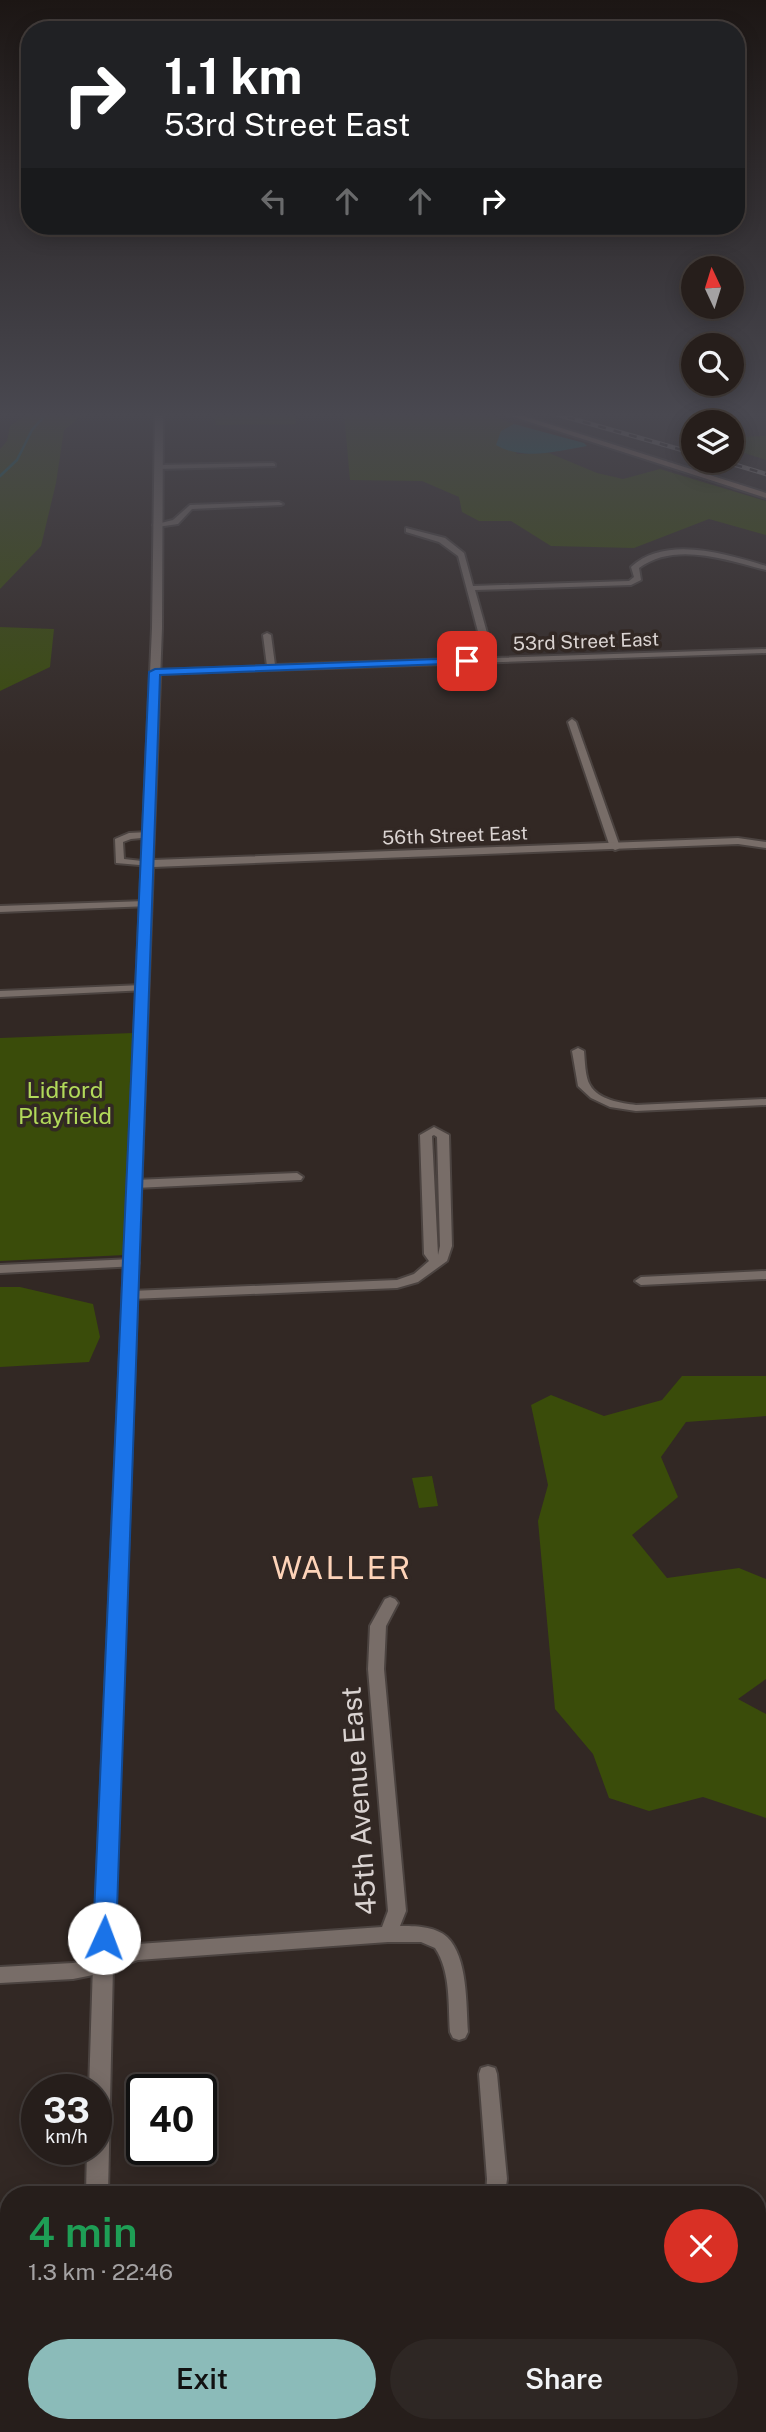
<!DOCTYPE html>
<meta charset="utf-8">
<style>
body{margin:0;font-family:"Public Sans",sans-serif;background:#2e2724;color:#f1f3f6;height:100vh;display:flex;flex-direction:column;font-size:26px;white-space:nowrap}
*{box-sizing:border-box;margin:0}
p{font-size:23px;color:#a4a2a3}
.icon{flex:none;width:38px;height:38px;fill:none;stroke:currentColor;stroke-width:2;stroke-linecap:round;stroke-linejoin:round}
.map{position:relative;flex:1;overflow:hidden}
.details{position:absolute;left:0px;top:2186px;width:766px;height:247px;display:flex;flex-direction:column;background:#261e1b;border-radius:28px 28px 0 0;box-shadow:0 4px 18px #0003,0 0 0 2px #423c3a}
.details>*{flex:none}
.hud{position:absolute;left:21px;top:21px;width:724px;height:214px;border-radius:28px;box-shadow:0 4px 18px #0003,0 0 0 2px #423c3a;background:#202124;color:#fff;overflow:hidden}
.needle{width:46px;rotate:356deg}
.controls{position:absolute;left:681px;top:256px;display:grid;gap:14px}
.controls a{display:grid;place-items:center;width:63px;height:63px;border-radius:50%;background:#261e1b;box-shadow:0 4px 18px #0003,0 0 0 2px #423c3a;font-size:35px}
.speed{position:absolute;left:21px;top:2074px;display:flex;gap:14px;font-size:35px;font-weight:700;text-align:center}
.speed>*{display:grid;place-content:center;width:91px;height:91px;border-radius:50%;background:#261e1b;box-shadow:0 4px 18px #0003,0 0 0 2px #423c3a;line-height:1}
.speed small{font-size:18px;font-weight:400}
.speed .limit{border:4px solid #111;border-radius:10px;background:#fff;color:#111}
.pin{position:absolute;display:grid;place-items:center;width:60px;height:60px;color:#fff;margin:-30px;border-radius:14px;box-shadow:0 4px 10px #0006}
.me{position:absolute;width:77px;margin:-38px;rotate:2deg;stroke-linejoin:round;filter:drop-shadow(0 0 5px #0008)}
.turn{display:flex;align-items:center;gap:24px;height:147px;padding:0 28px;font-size:32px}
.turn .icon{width:91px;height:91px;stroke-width:2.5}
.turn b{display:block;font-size:49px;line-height:60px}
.lanes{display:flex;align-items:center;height:66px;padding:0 28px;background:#0003;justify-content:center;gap:35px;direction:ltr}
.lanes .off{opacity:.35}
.round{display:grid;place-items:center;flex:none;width:74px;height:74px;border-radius:37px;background:#2e2724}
.headline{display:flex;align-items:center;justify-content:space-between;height:119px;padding:0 28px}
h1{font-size:42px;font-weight:600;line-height:52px;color:#1e9e55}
.primary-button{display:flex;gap:14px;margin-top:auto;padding:14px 28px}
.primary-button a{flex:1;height:80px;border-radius:42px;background:#8bbbb9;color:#111;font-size:28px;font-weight:600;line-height:80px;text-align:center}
.primary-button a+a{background:#2e2724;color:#f1f3f6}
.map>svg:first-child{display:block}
.green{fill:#3a4c0a}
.water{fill:#0a696a}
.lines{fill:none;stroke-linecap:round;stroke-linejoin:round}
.stream{stroke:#0a696a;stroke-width:2.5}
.minor-casing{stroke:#4b4340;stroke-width:4}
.tertiary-casing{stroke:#4b4340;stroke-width:4}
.secondary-casing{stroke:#4b4340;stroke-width:4}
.minor{fill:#786d68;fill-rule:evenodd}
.tertiary{fill:#786d68;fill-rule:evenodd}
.secondary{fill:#9d7f6f;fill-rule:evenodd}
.rail-casing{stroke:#948c89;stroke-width:4.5}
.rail{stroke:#322824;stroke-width:2.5;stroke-dasharray:8;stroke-linecap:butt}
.route{fill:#1a73e8;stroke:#114b97;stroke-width:2}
.labels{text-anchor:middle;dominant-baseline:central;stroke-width:7;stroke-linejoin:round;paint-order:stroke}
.far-street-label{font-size:19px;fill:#dad3d1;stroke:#322824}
.park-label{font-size:23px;fill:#b1d95a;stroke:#322824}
.near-street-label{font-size:28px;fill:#dad3d1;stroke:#322824}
.near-quarter-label{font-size:32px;letter-spacing:2px;fill:#fdd3b8;stroke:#322824}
</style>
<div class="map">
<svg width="766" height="2432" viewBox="0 0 766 2432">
<rect width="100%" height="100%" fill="#322824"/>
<g class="green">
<path d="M 28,413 L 85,413 L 64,430 L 56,483 L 41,546 L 0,589 L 0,449 L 7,441 L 10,426 Z"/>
<path d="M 213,413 L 296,413 L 296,424 L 216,425 Z"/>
<path d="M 344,413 L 485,413 L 514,424 L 501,431 L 517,454 L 549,453 L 597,473 L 623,479 L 660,469 L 766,501 L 766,535 L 709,519 L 634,548 L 551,546 L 511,521 L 479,521 L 462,512 L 459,497 L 422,481 L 350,480 Z"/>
<path d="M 766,436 L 766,460 L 732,449 L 732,437 Z"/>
<path d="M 0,627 L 54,629 L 50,667 L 0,691 Z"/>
<path d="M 133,1033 L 125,1255 L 0,1261 L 0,1038 Z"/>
<path d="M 0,1287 L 20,1287 L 93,1304 L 100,1337 L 89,1362 L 0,1367 Z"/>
<path d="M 682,1376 L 766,1376 L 766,1416 L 686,1422 L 661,1457 L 678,1497 L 632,1535 L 667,1578 L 739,1568 L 766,1579 L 766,1679 L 738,1699 L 766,1714 L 766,1818 L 703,1797 L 649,1811 L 609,1798 L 593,1754 L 555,1709 L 538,1521 L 548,1485 L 531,1405 L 551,1395 L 604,1416 L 662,1400 Z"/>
<path d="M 432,1476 L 438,1506 L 419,1508 L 412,1478 Z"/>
</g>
<path class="water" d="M 514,424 L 584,443 L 587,446 C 557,451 523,461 496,445 L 501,431 Z"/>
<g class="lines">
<path class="stream" d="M 0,476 L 17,460 L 32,430 L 47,413"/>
<g class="minor-casing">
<g id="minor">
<path d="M 273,463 L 275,464 L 275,466 L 158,469 L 155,467 L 158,465 Z"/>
<path d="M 279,502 L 283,504 L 281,505 L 192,509 L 178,524 L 157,527 L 153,525 L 173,520 L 190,505 Z"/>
<path d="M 406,528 L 445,538 L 464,553 L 473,586 L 629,581 L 634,577 L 631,567 C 666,535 726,554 766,566 L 766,570 C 727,560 675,541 639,568 L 641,580 L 631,585 L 475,590 L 494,658 L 766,649 L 766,653 L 155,674 L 151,672 L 155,670 L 267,666 L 263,635 L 267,633 L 271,635 L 275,665 L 485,658 L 458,556 L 439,542 L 406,532 Z"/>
<path d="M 572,719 L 576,722 L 620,847 L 618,849 L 615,850 L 610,847 L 568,722 Z"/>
<path d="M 149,832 L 152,833 L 152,837 L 131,839 L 123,842 L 124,859 L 151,862 L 151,866 L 116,863 L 115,839 L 129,833 Z"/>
<path d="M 146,901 L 151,904 L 150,906 L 0,912 L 0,906 Z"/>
<path d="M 143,985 L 148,988 L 147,990 L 0,997 L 0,991 Z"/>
<path d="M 578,1048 L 584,1051 C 585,1061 585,1077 590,1085 C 598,1100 622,1103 636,1105 L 766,1099 L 766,1105 L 636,1111 L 610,1107 L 591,1098 L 578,1086 L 572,1051 Z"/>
<path d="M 434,1127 L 449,1135 L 452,1246 L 447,1261 L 418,1282 L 397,1288 L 131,1299 L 125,1295 L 131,1291 L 397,1280 L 414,1274 L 429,1261 L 424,1254 L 420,1135 ZM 434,1135 L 437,1137 L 440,1246 L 438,1255 L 432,1136 Z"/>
<path d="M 297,1173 L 303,1177 L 301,1180 L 135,1188 L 129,1184 L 135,1180 Z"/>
<path d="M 133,1259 L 139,1263 L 137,1266 L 0,1273 L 0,1265 Z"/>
<path d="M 766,1271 L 766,1279 L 641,1285 L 635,1281 L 641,1277 Z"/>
<path d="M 390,1597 L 395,1599 L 398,1603 L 386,1626 L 384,1669 L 406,1911 L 400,1926 C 415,1926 435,1926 447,1937 C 468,1957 466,2005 468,2032 L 465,2038 L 459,2040 L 453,2038 L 450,2032 C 448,2004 451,1972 435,1948 L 421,1942 L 388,1942 L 138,1960 L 103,1973 L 73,1979 L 0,1983 L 0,1967 L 73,1963 L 103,1957 L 138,1944 L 382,1927 L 388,1911 L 368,1669 L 370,1626 L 385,1599 Z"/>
<path d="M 488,2066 L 495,2068 L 497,2074 L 507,2179 L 505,2194 L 486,2194 L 487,2179 L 479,2074 L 481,2068 Z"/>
<path d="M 9,2401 L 9,2422 L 0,2422 L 0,2402 Z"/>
</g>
</g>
<g class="tertiary-casing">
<g id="tertiary">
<path d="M 155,413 L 163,413 L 162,628 L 153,860 L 738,838 L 766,842 L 766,848 L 738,844 L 153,867 L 113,1965 L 108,2194 L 86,2194 L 87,2149 L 96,2149 L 96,2090 L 89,2090 L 93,1965 L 152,628 Z"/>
<rect x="78" y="2424" width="24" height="8"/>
</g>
</g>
<g class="secondary-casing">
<path id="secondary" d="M 502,413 L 514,413 L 766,493 L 766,498 Z"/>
</g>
<use href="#minor" class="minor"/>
<use href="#tertiary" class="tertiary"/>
<use href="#secondary" class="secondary"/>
<g class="rail-casing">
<g id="rail">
<path d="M 552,413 L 693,453"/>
<path d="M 719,460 L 766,474"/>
</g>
</g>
<use href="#rail" class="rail"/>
</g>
<linearGradient id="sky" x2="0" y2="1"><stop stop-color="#1c1614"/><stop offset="0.55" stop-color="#494850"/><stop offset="1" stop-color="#494850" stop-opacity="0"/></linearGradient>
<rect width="766" height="754" fill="url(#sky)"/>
<path class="route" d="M 467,658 L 471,659 L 471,663 L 160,675 L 116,1938 L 112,1945 L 104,1948 L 96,1945 L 93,1938 L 149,672 L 155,669 Z"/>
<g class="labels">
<g class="far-street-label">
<text transform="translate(586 641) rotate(-2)">53rd Street East</text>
<text transform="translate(455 835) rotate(-2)">56th Street East</text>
</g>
<g class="park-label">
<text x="65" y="1089">Lidford<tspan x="65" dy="26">Playfield</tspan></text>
</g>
<g class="near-street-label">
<text transform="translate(358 1801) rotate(-94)">45th Avenue East</text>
</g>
<g class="near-quarter-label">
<text x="342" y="1567">WALLER</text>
</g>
</g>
</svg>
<div class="controls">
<a><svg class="needle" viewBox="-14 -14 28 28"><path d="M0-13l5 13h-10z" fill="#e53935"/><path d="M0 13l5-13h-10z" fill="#a4a2a3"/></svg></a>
<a><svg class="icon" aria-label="search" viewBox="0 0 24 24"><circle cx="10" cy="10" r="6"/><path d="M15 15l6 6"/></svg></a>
<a><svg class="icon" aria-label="layers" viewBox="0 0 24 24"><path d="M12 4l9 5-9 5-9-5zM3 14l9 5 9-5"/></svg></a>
</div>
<div class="speed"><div>33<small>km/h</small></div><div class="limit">40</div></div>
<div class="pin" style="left:467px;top:661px;background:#d93025"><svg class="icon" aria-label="arrive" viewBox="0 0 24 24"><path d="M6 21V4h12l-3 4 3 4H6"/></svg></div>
<svg class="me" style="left:104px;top:1938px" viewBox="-20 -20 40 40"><circle r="19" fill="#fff"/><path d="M0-13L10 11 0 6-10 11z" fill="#1a73e8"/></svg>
<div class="hud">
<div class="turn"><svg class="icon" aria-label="right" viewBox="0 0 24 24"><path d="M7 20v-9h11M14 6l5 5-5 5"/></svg><div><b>1.1 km</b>53rd Street East</div></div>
<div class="lanes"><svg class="icon off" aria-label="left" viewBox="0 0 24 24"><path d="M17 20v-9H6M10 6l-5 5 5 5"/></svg><svg class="icon off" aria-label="ahead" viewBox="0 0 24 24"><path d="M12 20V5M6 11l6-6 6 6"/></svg><svg class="icon off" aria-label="ahead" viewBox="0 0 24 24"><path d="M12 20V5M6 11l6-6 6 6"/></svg><svg class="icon" aria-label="right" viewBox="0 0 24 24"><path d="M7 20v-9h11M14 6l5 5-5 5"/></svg></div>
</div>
<section class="details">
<div class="headline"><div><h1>4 min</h1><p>1.3 km · 22:46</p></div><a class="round" style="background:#d93025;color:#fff"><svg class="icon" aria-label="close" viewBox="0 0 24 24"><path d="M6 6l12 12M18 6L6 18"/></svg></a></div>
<div class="primary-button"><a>Exit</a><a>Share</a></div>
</section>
</div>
